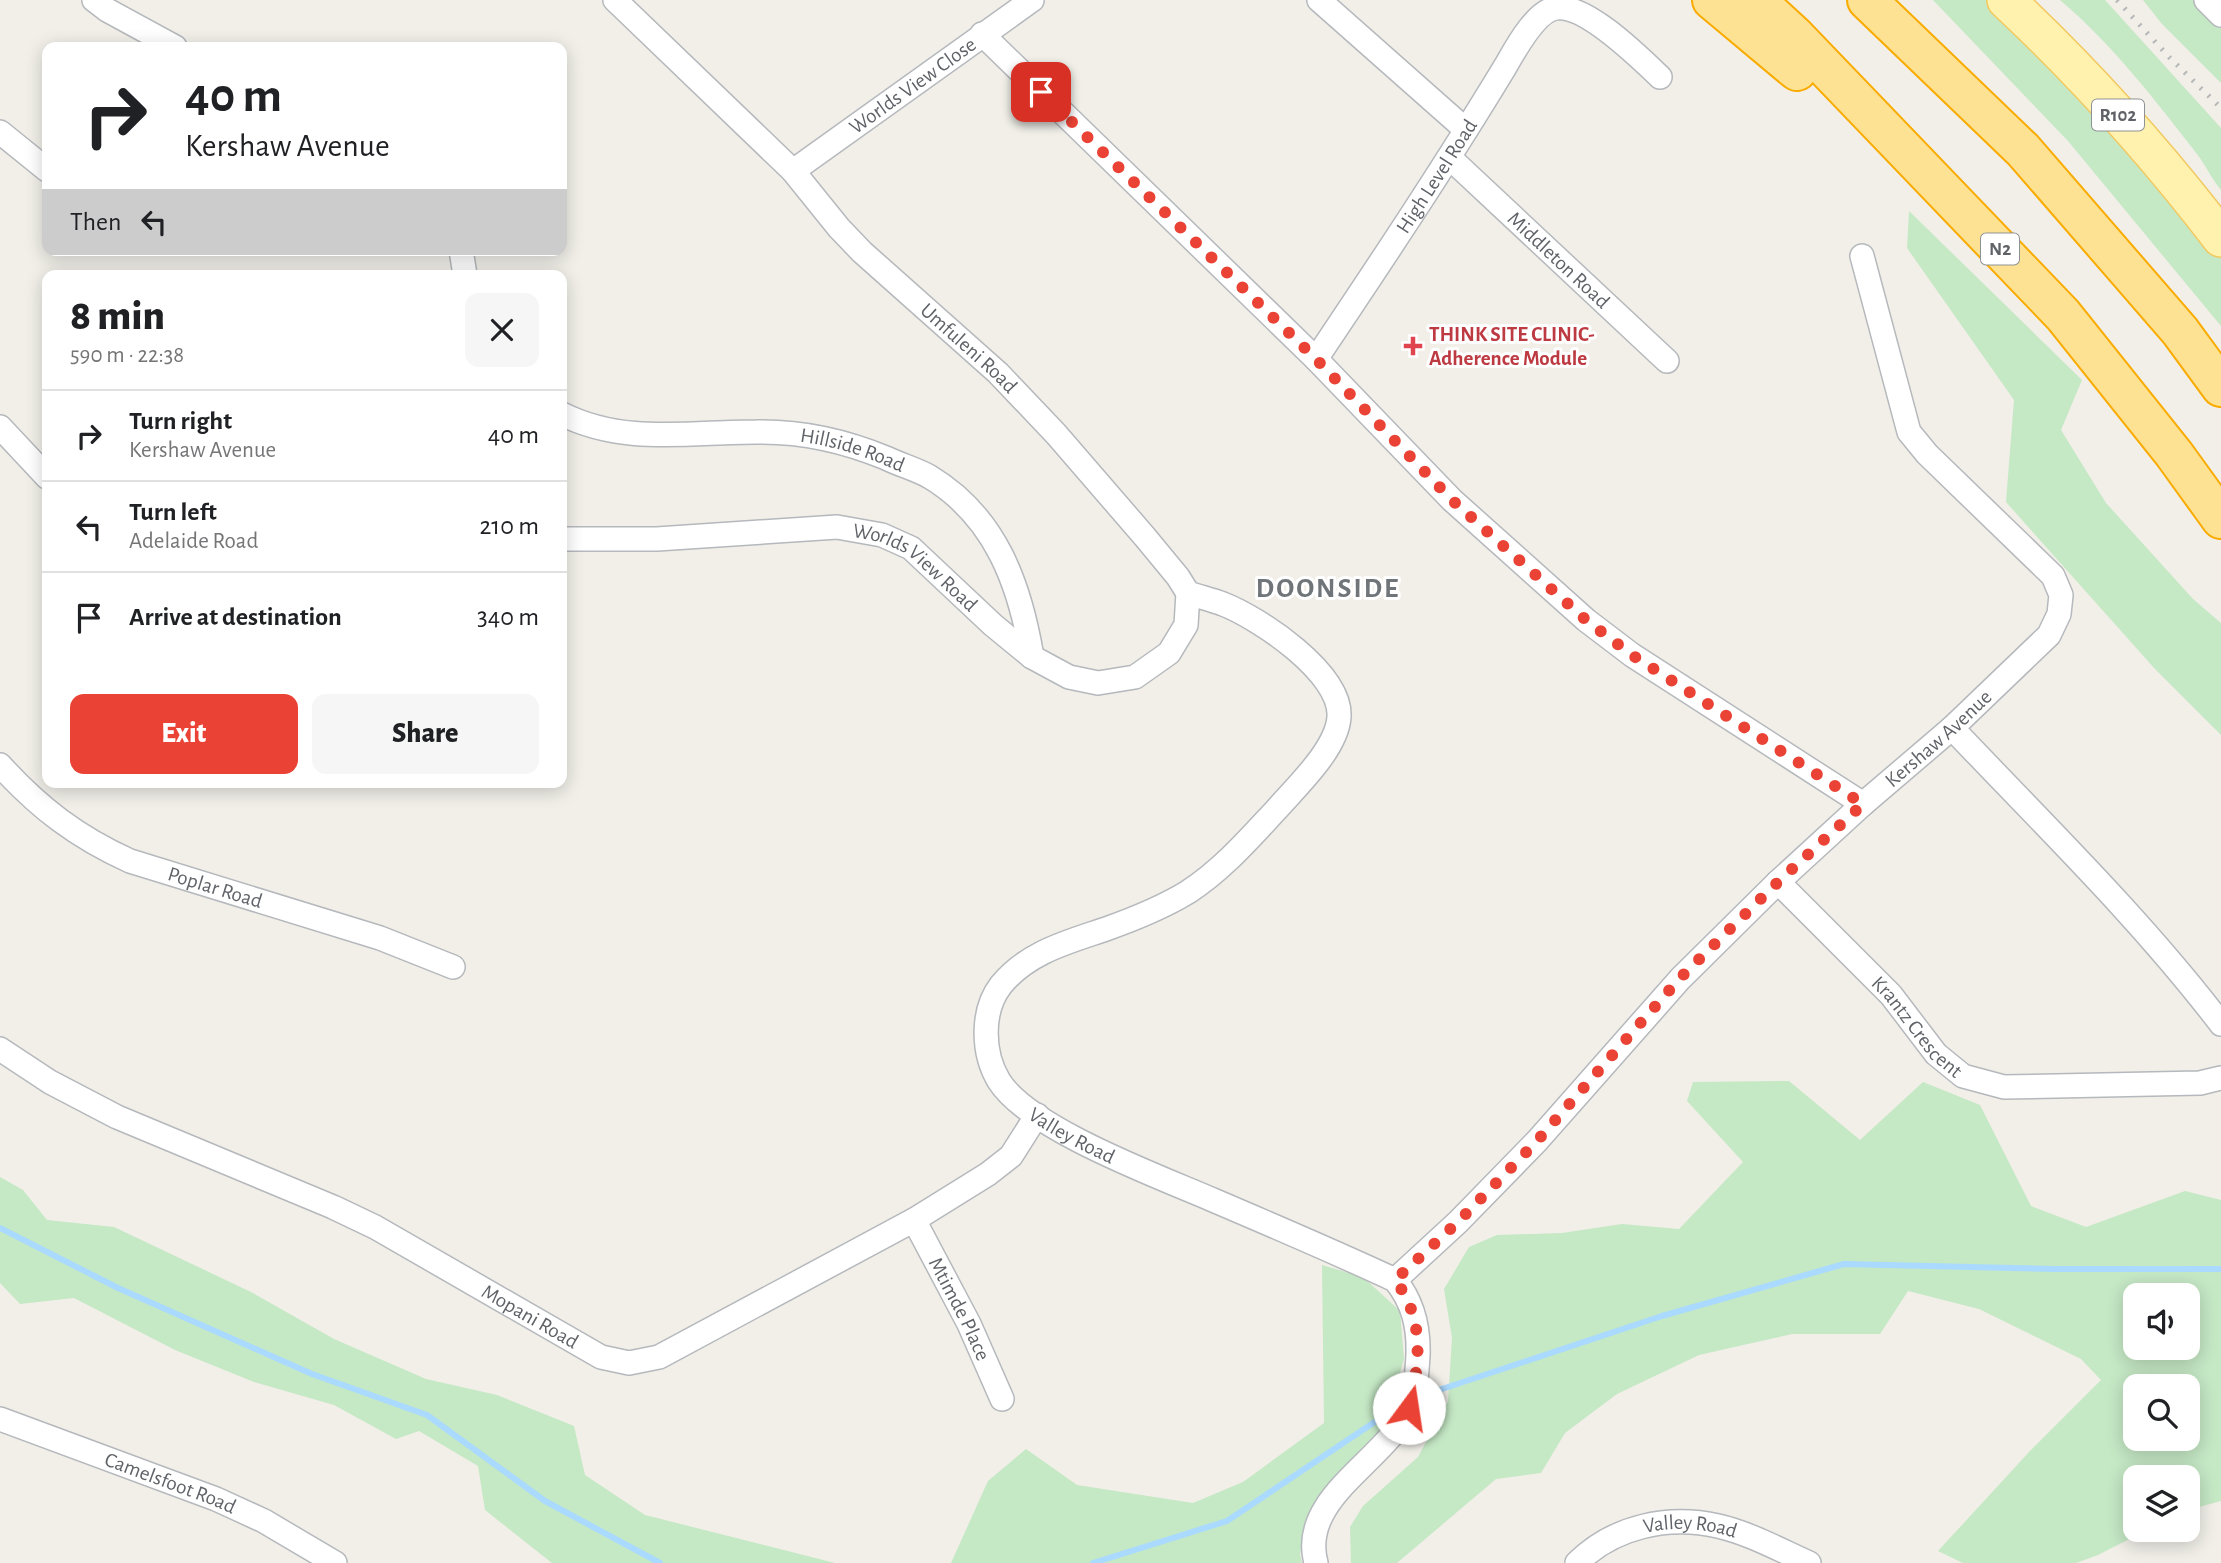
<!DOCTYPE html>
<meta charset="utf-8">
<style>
body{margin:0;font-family:"Alegreya Sans",sans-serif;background:#f6f6f6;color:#202124;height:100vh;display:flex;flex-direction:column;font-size:26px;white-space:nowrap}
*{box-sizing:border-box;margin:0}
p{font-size:23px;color:#757577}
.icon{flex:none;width:38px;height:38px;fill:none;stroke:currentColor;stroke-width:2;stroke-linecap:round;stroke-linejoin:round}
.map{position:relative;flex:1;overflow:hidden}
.details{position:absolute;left:42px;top:270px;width:525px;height:518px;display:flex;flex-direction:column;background:#fff;border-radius:14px;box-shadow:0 4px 18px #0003}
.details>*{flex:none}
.top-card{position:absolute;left:42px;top:42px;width:525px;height:214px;border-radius:14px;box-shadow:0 4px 18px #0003;background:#fff;color:#202124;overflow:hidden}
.controls{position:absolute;left:2123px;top:1283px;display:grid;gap:14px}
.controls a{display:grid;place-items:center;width:77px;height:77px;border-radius:14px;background:#fff;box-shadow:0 4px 18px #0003;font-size:35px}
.pin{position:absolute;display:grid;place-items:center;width:60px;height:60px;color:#fff;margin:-30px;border-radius:14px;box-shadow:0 4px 10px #0006}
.me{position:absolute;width:77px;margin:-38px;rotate:14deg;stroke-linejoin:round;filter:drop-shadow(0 0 5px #0008)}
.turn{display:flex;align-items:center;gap:24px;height:147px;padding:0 28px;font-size:32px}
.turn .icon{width:91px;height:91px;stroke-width:2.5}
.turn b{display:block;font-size:49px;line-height:60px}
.then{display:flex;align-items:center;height:66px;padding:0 28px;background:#0003;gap:14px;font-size:26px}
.round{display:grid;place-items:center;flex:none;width:74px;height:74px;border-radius:14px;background:#f6f6f6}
.headline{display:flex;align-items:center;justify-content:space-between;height:119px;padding:0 28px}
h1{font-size:42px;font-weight:800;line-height:52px}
.button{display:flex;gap:14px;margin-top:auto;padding:14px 28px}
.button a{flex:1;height:80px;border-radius:14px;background:#ea4335;color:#fff;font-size:28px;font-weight:800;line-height:80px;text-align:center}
.button a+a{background:#f6f6f6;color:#202124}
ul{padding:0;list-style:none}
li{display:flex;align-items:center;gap:21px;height:91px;padding:0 28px;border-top:2px solid #e0e0e0}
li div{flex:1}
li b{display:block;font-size:26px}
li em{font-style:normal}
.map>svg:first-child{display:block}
.green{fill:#c5e8c5;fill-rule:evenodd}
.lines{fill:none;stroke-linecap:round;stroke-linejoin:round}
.stream{stroke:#aadaff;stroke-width:6}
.minor-casing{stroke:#b5b8bc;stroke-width:26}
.primary-casing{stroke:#f2c960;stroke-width:40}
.motorway-casing{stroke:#f9ab00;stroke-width:42}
.minor{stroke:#fff;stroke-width:23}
.primary{stroke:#fff2af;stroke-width:37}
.motorway{stroke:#fde293;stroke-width:38}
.rail{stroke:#b6b7b8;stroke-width:5;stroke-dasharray:2 9;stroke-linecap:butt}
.route{stroke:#ea4335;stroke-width:12;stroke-dasharray:0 21.6}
.health-dot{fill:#e0444e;stroke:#fff;stroke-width:2.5}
.labels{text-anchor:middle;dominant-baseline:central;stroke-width:6;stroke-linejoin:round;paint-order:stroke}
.shield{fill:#fff;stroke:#8f9295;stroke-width:2}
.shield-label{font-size:19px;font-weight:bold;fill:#5f6368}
.street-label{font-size:21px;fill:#5f6368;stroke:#fff}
.health-label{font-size:21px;font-weight:bold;fill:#be3a42;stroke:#fff;text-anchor:start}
.district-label{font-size:28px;font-weight:bold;letter-spacing:2px;fill:#70757a;stroke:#fff}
</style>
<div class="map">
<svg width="2221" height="1563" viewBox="0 0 2221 1563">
<rect width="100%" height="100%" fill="#f1efe8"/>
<g class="green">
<path d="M 1933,0 L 1994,0 L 2221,251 L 2221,326 L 2068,141 Z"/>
<path d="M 2060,0 L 2105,0 L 2221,128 L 2221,190 C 2212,179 2206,166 2197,154 C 2156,101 2112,44 2060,0 Z"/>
<path d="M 2143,0 L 2196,0 L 2221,25 L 2221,83 L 2162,24 Z"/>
<path d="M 1909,211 L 2082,380 L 2061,430 L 2106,503 L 2193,599 L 2221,623 L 2221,735 L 2155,669 L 2006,502 L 2014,400 L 1907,248 Z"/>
<path d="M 1789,1081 L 1860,1140 L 1923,1082 L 1980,1105 L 2031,1206 L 2086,1227 L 2185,1191 L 2221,1200 L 2221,1501 L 2188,1510 L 2188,1477 L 2135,1477 L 2135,1530 L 2147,1530 L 2098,1555 L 2076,1563 L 1963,1563 L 1938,1551 L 2030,1451 L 2101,1380 L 2081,1359 L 1979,1309 L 1908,1291 L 1880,1334 L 1792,1334 L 1699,1355 L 1617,1394 L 1565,1433 L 1541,1473 L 1496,1479 L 1397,1563 L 1351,1563 L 1350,1527 L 1363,1506 L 1418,1457 L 1448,1401 L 1452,1338 L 1444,1289 L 1469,1247 L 1497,1235 L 1562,1233 L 1622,1224 L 1679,1229 L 1743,1162 L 1687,1101 L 1693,1082 ZM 2135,1295 L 2188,1295 L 2188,1348 L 2135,1348 ZM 2188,1386 L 2188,1438 L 2135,1438 L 2135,1386 Z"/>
<path d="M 0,1177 L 23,1190 L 47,1220 L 114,1227 L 251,1292 L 334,1339 L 426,1379 L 497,1395 L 574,1426 L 585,1475 L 645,1515 L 835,1563 L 552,1563 L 485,1510 L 478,1466 L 419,1431 L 396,1439 L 334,1405 L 254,1382 L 175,1350 L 74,1298 L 20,1304 L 0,1283 Z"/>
<path d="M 1322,1265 L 1363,1277 L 1400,1311 L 1404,1359 L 1384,1426 L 1317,1502 L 1305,1527 L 1300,1555 L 1302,1563 L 951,1563 L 988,1481 L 1026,1449 L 1077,1485 L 1193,1503 L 1243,1482 L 1324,1423 Z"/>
</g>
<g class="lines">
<g class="stream">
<path d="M 0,1228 L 118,1288 L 312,1374 L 427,1415 L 545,1501 L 660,1563"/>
<path d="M 1433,1392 L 1662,1316 L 1844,1264 L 2052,1269 L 2221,1269"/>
<path d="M 1093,1563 L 1227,1521 L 1388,1413"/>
</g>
<g class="minor-casing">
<g id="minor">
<path d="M 94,0 L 107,10 L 175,47"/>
<path id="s1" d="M 615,0 L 793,171 L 839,228 L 862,252 L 998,373 L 1056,434 L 1145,537 L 1178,577 L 1188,593 C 1200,597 1212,600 1223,604 C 1259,618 1342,673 1339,717 C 1337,749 1296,787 1276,810 C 1249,839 1222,870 1188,892 C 1162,908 1134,919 1106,929 C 1068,942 1028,952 1001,985 C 981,1011 982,1053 999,1081 C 1029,1129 1160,1177 1213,1200 C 1274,1226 1335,1252 1395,1280 C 1413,1302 1419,1326 1418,1355 C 1417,1372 1416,1391 1409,1408 C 1388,1460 1298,1497 1316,1563"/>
<path d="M 1319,0 L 1466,130"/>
<path d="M 2206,0 L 2221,15"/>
<path d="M 982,34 L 1316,359 L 1452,500 L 1586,620 L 1632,655 L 1863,804"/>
<path d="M 0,132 L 47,170"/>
<path id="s2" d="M 1450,158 L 1667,361"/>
<path id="s3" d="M 793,171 L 1032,0"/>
<path d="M 461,250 L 465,275"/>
<path id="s4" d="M 1316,359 C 1381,262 1445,166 1505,67 C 1515,50 1535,11 1556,8 C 1586,4 1639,57 1660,77"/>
<path id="s5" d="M 562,414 C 623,445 690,432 756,432 C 800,431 845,441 886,458 C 900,465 916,469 930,477 C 996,517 1020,585 1032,657"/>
<path d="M 0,427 L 47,477"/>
<path id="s6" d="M 562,539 L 657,539 L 837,527 L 882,535 L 911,548 L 993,625 L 1032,657 L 1069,677 L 1098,683 L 1135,677 L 1169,653 L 1186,625 L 1188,593"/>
<path d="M 1952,728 C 2044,825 2140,918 2221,1024"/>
<path id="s7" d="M 0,765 C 39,808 77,837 130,861 L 380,938 L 453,967"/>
<path id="s8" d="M 1778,882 L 1891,995 L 1936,1054 L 1963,1076 L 2004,1087 L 2200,1083 L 2221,1078"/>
<path id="s9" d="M 0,1049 L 50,1082 L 117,1117 L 333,1207 L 375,1227 L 601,1357 L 629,1363 L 659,1357 L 914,1220 L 988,1174 L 1011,1156 L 1037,1115"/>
<path id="s10" d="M 914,1220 L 969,1324 L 1002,1399"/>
<path id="s11" d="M 1395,1280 L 1458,1222 L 1537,1141 L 1680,979 L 1778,882 L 1863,804 L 1952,728 L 2049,635 L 2059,614 L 2061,595 L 2053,576 L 1927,454 L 1909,432 L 1862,256"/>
<path id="s12" d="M 0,1419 L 216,1499 L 264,1521 L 335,1563"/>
<path id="s13" d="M 1577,1563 C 1614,1526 1668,1515 1718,1526 C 1749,1533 1780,1550 1809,1563"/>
</g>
</g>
<g class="primary-casing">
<path id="primary" d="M 2006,0 C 2084,73 2156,153 2221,238"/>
</g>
<g class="motorway-casing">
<g id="motorway">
<path d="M 1712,0 L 1797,71"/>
<path d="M 1756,0 L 1795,36 L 2063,315 L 2174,454 L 2221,519"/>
<path d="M 1867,0 L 2023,150 L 2180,331 L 2221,387"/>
</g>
</g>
<use href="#minor" class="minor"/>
<use href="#primary" class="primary"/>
<use href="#motorway" class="motorway"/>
<path class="rail" d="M 2117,0 L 2170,58 L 2221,108"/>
</g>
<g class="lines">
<path class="route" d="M 1041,92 L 1316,359 L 1452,500 L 1586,620 L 1632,655 L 1863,804 L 1778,882 L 1680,978 L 1537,1141 L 1458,1222 L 1395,1280 C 1425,1319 1420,1363 1409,1408"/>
</g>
<path class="health-dot" d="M1409.5 335.5h7v7h7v7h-7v7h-7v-7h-7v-7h7z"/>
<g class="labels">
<g class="shield">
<rect x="2092" y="99.5" width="52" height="31" rx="5"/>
<rect x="1981" y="233.5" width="38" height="31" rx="5"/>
</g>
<g class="shield-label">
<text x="2118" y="115">R102</text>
<text x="2000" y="249">N2</text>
</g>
<g class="street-label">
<text stroke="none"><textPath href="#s3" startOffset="147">Worlds View Close</textPath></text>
<text stroke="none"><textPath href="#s4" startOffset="219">High Level Road</textPath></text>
<text stroke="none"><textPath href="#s2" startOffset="149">Middleton Road</textPath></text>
<text stroke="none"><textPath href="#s1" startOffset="497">Umfuleni Road</textPath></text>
<text stroke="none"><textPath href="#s5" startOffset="296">Hillside Road</textPath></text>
<text stroke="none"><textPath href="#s6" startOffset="366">Worlds View Road</textPath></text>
<text stroke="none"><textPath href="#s11" startOffset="768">Kershaw Avenue</textPath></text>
<text stroke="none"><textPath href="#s7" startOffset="252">Poplar Road</textPath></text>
<text stroke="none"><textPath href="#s8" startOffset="201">Krantz Crescent</textPath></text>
<text stroke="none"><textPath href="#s1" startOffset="1671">Valley Road</textPath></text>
<text stroke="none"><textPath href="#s10" startOffset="100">Mtimde Place</textPath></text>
<text stroke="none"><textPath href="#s9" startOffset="595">Mopani Road</textPath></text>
<text stroke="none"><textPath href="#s12" startOffset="182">Camelsfoot Road</textPath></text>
<text stroke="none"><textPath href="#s13" startOffset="124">Valley Road</textPath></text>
</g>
<g class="health-label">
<text x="1429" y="334">THINK SITE CLINIC-<tspan x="1429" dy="24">Adherence Module</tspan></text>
</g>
<g class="district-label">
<text x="1328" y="589">DOONSIDE</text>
</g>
</g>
</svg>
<div class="controls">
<a><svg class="icon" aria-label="sound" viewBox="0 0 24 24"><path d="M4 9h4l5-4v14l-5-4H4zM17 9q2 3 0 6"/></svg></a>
<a><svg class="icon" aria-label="search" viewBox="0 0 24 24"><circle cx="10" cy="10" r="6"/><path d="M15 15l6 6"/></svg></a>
<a><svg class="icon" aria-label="layers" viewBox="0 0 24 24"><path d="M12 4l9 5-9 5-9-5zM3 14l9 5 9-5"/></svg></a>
</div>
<div class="pin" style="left:1041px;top:92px;background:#d93025"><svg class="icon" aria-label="arrive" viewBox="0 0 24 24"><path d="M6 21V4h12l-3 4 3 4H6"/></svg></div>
<svg class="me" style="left:1409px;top:1408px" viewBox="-20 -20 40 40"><circle r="19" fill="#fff"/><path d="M0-13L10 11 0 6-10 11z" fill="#ea4335"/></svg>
<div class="top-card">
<div class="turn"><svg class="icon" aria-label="right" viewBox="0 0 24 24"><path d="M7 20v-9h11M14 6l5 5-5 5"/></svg><div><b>40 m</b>Kershaw Avenue</div></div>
<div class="then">Then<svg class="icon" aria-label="left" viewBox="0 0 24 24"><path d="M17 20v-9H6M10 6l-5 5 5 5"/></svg></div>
</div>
<section class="details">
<div class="headline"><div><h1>8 min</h1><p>590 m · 22:38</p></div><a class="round"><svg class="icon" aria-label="close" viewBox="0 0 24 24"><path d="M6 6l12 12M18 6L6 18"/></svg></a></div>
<ul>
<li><svg class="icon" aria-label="right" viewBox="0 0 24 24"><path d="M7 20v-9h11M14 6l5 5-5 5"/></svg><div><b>Turn right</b><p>Kershaw Avenue</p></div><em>40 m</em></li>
<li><svg class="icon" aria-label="left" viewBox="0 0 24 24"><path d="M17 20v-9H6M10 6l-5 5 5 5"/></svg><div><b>Turn left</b><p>Adelaide Road</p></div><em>210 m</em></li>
<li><svg class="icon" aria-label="arrive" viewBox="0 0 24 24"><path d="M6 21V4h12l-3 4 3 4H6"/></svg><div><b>Arrive at destination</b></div><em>340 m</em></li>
</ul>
<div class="button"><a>Exit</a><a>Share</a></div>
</section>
</div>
